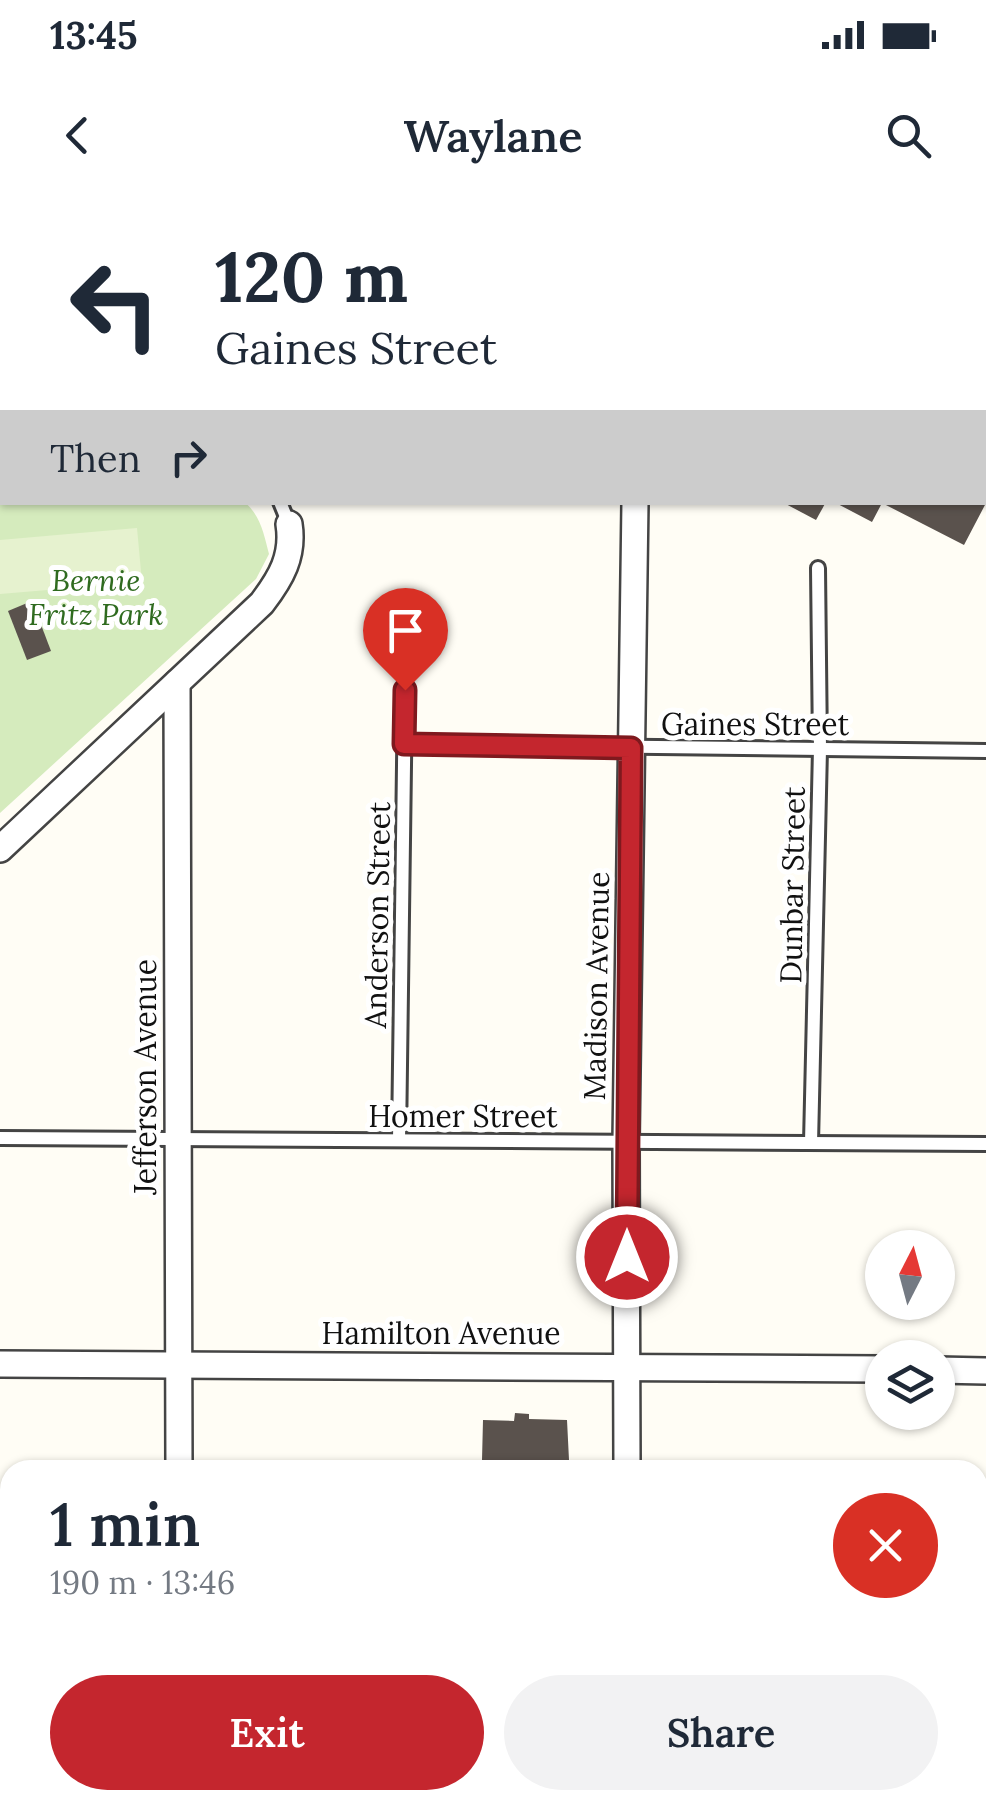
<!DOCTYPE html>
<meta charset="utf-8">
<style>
body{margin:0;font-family:Lora,serif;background:#f2f2f3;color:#1f2937;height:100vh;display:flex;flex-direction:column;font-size:38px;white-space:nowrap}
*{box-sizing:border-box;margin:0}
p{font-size:32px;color:#747a83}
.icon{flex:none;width:55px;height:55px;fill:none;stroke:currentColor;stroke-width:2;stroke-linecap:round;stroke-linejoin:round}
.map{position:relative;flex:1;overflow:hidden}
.panel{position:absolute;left:0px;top:1260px;width:988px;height:350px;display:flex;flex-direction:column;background:#fff;border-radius:30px 30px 0 0;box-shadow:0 2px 8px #0004}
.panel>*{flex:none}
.banner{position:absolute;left:0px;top:0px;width:988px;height:305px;box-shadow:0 2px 8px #0004;background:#fff;color:#1f2937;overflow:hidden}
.needle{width:65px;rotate:6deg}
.buttons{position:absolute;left:865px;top:1030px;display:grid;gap:20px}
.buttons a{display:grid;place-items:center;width:90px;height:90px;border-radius:50%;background:#fff;box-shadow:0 2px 8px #0004;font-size:50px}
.pin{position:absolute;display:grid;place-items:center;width:85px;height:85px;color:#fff;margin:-102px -42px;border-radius:50% 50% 50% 0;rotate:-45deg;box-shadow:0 0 10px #0007}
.pin .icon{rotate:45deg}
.me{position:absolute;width:110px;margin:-55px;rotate:0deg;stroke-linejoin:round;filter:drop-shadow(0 0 8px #0008)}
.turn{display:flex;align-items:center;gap:35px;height:210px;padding:0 50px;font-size:45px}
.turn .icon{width:130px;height:130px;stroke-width:2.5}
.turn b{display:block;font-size:70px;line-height:85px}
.then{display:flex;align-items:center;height:95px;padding:0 50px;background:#0003;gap:20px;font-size:38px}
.round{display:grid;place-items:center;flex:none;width:105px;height:105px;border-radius:52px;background:#f2f2f3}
.headline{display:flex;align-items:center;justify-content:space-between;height:170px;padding:0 50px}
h1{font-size:60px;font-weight:600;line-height:75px}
.cta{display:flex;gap:20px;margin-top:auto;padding:20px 50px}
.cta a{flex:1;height:115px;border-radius:60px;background:#c4262e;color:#fff;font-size:40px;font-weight:600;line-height:115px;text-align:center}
.cta a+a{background:#f2f2f3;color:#1f2937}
.status{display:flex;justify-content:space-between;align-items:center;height:70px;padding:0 50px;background:#fff;direction:ltr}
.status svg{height:28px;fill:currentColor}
header{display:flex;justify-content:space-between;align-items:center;height:130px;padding:0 50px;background:#fff;font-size:45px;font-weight:600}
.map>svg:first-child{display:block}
.green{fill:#d5ebbd}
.cemetery{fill:#d9e3c4}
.pitch{fill:#e6f2cf}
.building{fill:#5a524d}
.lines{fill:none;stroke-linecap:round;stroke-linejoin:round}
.service-casing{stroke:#444;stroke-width:18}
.minor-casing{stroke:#444;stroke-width:30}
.path{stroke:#333;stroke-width:5;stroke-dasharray:10 5;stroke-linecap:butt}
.service{stroke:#fff;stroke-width:12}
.minor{stroke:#fff;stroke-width:25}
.route-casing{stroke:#7f191e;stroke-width:25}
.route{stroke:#c4262e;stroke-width:18}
.labels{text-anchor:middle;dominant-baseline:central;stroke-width:10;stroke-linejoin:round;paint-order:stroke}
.park-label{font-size:30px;font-style:italic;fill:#2f6b1f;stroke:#fff}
.street-label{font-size:30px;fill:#111;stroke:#fff}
</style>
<div class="status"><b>13:45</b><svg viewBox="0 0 49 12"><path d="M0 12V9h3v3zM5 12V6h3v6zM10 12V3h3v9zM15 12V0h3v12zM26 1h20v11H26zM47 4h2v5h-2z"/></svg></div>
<header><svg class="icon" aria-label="back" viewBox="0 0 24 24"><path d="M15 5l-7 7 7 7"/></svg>Waylane<svg class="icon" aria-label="search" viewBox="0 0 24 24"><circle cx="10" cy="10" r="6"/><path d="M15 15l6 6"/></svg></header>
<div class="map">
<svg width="986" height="1610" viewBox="0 0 986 1610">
<rect width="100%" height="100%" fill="#fffdf5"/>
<path class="green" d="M 0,298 L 2,302 L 244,302 C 260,314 264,334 269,354 L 256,379 L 0,613 Z"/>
<path class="cemetery" d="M 0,0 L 986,0 L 986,231 L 985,2 L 2,2 L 0,248 Z"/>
<path class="pitch" d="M 137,328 L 142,382 L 0,394 L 0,340 Z"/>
<g class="building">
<path d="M 782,302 L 826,302 L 816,320 Z"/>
<path d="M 834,302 L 986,302 L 986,303 L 964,345 L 882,303 L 872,322 Z"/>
<path d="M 32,401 L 51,451 L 27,460 L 8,411 Z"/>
<path d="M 515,1213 L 529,1214 L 529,1219 L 567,1220 L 569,1260 L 565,1260 L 565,1270 L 519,1270 L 519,1261 L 482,1260 L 483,1220 L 514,1221 Z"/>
</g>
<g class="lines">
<g class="service-casing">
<g id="service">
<path d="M 96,2 L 96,0"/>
<path d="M 919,2 L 920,0"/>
<path d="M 985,98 L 986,98"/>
<path d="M 0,177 L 2,177"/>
<path d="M 0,284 L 2,284"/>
<path d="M 280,302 L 289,324"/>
<path d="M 404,544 L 986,551"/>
<path d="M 0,938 L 986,944"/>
<path d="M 399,940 L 405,490"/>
<path d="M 811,943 L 820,549 L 818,368"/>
<path d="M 0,1387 L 10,1387"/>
<path d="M 978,1389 L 986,1390"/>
</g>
</g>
<g class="minor-casing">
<g id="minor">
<path d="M 635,0 L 635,2"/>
<path d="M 177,483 L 179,1270"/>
<path d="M 0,649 L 262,403 C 281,378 294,356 289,324"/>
<path d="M 0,1164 L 882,1169"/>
<path d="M 938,1170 L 986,1171"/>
<path d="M 627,1270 L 626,942 L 635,302"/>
<path d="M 176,1610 L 176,1600"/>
<path d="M 623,1610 L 623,1600"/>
</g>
</g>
<path class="path" d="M 360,0 L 362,2"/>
<use href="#service" class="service"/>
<use href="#minor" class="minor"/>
</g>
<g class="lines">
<g class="route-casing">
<path id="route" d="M 405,490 L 404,544 L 631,548 L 627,1057"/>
</g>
<use href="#route" class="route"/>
</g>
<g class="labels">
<g class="park-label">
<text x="96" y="380">Bernie<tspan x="96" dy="34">Fritz Park</tspan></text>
</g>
<g class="street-label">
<text x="755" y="524">Gaines Street</text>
<text transform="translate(792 685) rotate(-89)">Dunbar Street</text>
<text transform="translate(377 715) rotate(-89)">Anderson Street</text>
<text transform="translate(596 786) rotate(-89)">Madison Avenue</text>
<text transform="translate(145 877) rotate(-90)">Jefferson Avenue</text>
<text x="463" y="916">Homer Street</text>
<text x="441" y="1133">Hamilton Avenue</text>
</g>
</g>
</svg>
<div class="buttons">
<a><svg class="needle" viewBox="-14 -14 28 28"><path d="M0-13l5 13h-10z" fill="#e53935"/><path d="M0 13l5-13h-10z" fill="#747a83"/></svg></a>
<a><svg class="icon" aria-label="layers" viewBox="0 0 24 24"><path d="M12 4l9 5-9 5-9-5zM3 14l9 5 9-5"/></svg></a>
</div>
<div class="pin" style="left:405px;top:490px;background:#d93025"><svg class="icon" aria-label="arrive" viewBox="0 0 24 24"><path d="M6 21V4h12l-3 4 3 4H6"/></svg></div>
<svg class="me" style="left:627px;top:1057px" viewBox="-20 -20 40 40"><circle r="17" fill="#c4262e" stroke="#fff" stroke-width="3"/><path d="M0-11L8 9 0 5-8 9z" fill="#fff"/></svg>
<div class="banner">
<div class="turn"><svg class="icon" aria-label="left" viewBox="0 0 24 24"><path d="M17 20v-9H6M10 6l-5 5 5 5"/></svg><div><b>120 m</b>Gaines Street</div></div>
<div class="then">Then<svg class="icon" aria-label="right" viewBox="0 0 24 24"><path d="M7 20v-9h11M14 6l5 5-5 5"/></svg></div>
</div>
<section class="panel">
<div class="headline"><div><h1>1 min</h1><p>190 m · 13:46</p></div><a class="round" style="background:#d93025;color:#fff"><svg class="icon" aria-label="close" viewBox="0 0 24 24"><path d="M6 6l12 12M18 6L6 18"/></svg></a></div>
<div class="cta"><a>Exit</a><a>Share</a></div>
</section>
</div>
